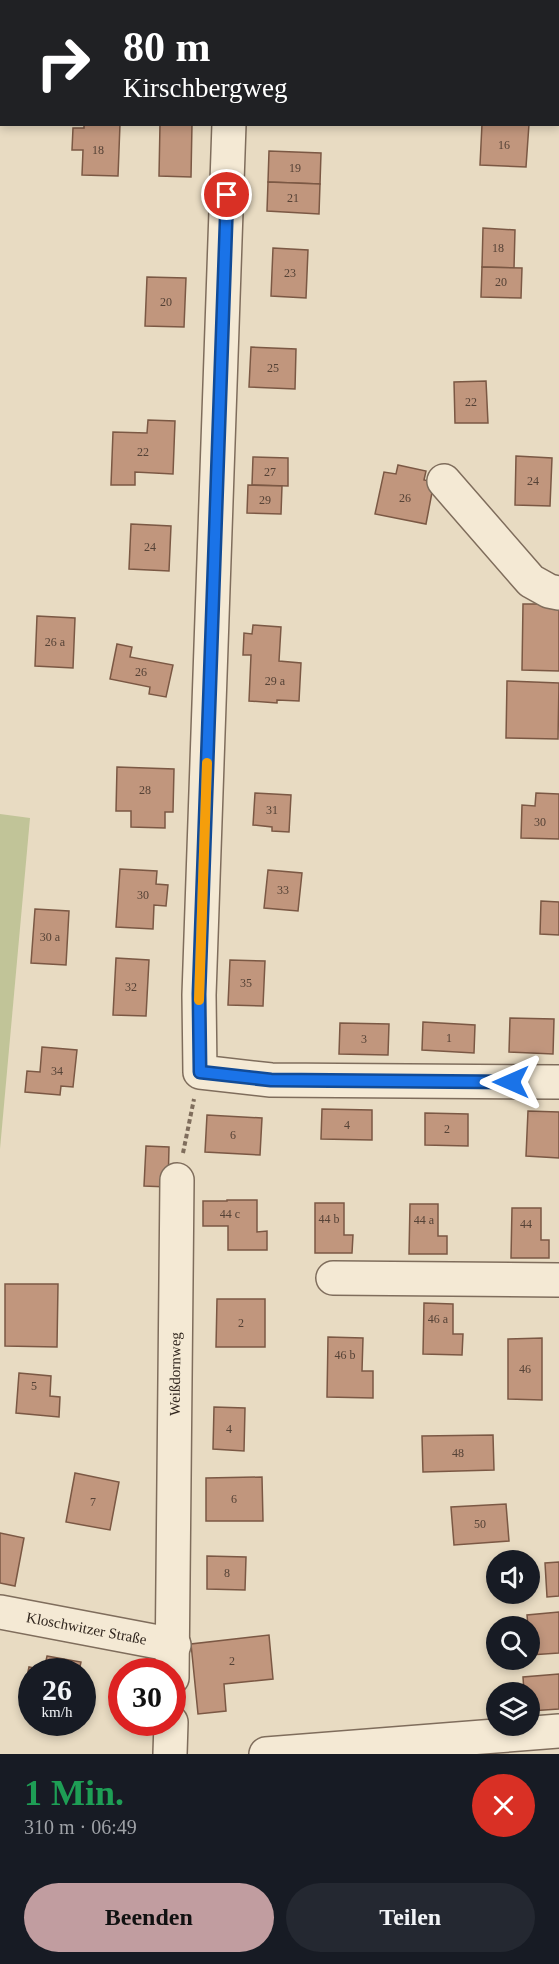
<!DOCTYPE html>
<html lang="de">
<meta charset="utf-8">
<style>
body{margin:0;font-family:Georgia,serif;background:#242831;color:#f1f3f6;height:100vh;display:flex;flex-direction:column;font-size:22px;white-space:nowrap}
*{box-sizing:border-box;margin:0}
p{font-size:20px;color:#9ea1a6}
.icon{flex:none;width:33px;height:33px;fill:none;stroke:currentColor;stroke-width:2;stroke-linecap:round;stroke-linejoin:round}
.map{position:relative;height:1754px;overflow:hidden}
.drawer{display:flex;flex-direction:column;background:#171b24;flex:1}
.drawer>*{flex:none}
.guide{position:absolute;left:0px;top:0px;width:560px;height:126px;box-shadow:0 3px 9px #0003;background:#202124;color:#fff;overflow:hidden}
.fabs{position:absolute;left:486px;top:1550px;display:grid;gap:12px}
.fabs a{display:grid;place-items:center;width:54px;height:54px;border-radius:50%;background:#171b24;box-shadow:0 3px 9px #0003;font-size:30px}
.speed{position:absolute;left:18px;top:1658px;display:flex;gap:12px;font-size:30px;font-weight:700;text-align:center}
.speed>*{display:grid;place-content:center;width:78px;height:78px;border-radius:50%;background:#171b24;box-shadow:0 3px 9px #0003;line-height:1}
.speed small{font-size:15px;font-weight:400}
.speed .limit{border:9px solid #d22;background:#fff;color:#111}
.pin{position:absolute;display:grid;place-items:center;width:51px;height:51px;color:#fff;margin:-26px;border:3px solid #fff;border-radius:50%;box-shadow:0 2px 6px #0007}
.me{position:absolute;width:66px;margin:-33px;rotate:270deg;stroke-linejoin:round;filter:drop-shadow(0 0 4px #0008)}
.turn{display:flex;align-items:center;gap:21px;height:126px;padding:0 24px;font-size:27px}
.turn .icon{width:78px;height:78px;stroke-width:2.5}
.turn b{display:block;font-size:42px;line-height:51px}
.round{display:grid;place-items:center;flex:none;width:63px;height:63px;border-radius:32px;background:#242831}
.headline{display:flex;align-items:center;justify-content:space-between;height:102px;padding:0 24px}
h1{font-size:36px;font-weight:800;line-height:45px;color:#1e9e55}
.primary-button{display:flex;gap:12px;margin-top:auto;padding:12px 24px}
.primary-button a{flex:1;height:69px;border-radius:36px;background:#c19da0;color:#111;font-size:24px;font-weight:800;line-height:69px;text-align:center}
.primary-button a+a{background:#242831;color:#f1f3f6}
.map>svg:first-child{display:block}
.green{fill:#c1c498}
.building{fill:#c1967d;stroke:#7b5844;stroke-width:1.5}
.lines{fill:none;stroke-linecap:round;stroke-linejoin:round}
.minor-casing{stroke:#7f6d5c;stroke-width:36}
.path{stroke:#7f6d5c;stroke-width:4;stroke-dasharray:4.5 3;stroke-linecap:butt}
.minor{stroke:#f4e9d4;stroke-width:33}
.route-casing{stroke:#114b97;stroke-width:15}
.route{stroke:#1a73e8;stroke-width:10}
.slow{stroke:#f59e0b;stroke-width:10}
.labels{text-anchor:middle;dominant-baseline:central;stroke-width:4.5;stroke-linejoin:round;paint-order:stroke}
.number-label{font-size:12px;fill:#554236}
.street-label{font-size:15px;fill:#31261e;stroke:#f0e6d1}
</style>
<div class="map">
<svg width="559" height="1754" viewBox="0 0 559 1754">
<rect width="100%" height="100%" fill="#e8dbc2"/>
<path class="green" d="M 0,814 L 30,818 L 0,1149 Z"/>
<g class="building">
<path d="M 105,0 L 173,0 L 174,2 L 106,2 Z"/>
<path d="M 84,124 L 120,124 L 118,176 L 82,175 L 83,150 L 72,150 L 73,128 L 84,128 Z"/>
<path d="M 160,124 L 192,124 L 191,177 L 159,176 Z"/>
<path d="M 482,124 L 529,124 L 526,167 L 480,165 Z"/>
<path d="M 269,151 L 321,153 L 320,184 L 268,182 Z"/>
<path d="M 268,182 L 320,184 L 319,214 L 267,211 Z"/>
<path d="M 483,228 L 515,230 L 514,268 L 482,267 Z"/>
<path d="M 273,248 L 308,250 L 306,298 L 271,296 Z"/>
<path d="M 482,267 L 522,268 L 521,298 L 481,297 Z"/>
<path d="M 147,277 L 186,278 L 184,327 L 145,326 Z"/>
<path d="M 251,347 L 296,349 L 295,389 L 249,387 Z"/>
<path d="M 486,381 L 488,423 L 455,423 L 454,382 Z"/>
<path d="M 148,420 L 175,421 L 173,474 L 135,472 L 135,485 L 111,485 L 113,432 L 147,433 Z"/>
<path d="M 516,456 L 552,458 L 550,506 L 515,505 Z"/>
<path d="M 253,457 L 288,458 L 288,486 L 252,485 Z"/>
<path d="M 398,465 L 426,471 L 424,480 L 434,482 L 426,524 L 375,514 L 384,472 L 396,474 Z"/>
<path d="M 248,485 L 282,486 L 281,514 L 247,513 Z"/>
<path d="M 131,524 L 171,526 L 169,571 L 129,569 Z"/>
<path d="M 523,604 L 559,604 L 559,671 L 522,670 Z"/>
<path d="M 37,616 L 75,618 L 73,668 L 35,666 Z"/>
<path d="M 253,625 L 281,627 L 279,661 L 301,663 L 299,701 L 277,700 L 277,703 L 249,701 L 251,655 L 243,655 L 244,633 L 252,634 Z"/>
<path d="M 117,644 L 132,647 L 130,657 L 173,665 L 166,697 L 149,694 L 150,687 L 110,679 Z"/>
<path d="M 507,681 L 559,683 L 558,739 L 506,738 Z"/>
<path d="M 117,767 L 174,769 L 173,812 L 165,812 L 165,828 L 131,827 L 131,811 L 116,811 Z"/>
<path d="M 255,793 L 291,795 L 289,832 L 272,831 L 272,827 L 253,825 Z"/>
<path d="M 536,793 L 559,794 L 559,839 L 521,838 L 522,805 L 535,806 Z"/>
<path d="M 120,869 L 157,871 L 156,884 L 168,885 L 166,906 L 154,905 L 153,929 L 116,927 Z"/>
<path d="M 268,870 L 302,873 L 298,911 L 264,908 Z"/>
<path d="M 541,901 L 559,902 L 559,935 L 540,934 Z"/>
<path d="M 35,909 L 69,911 L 66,965 L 31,963 Z"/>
<path d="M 116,958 L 149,960 L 146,1016 L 113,1015 Z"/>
<path d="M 230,960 L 265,961 L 263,1006 L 228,1005 Z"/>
<path d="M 510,1018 L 554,1019 L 553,1054 L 509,1052 Z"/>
<path d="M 423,1022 L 475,1025 L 474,1053 L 422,1050 Z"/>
<path d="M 340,1023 L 389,1024 L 388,1055 L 339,1054 Z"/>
<path d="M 42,1047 L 77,1050 L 73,1087 L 61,1086 L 60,1095 L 25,1092 L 27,1071 L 40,1072 Z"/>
<path d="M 322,1109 L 372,1110 L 372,1140 L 321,1139 Z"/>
<path d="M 528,1111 L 559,1112 L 559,1158 L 526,1156 Z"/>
<path d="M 425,1113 L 468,1114 L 468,1146 L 425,1145 Z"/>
<path d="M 207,1115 L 262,1118 L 260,1155 L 205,1152 Z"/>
<path d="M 146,1146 L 169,1147 L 168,1187 L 144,1186 Z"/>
<path d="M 227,1200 L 257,1200 L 257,1232 L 267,1231 L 267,1250 L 228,1250 L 228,1226 L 203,1226 L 203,1201 L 227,1201 Z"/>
<path d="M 315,1203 L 344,1203 L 344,1235 L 353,1235 L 352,1253 L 315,1253 Z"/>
<path d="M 410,1204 L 438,1204 L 438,1236 L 447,1236 L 447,1254 L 409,1254 Z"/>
<path d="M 512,1208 L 541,1208 L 541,1240 L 549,1240 L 549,1258 L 511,1258 Z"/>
<path d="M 5,1284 L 58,1284 L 57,1347 L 5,1346 Z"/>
<path d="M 217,1299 L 265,1299 L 265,1347 L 216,1347 Z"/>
<path d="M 424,1303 L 453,1304 L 453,1334 L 463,1334 L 462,1355 L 423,1354 Z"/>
<path d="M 328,1337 L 363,1338 L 362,1371 L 373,1371 L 373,1398 L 327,1397 Z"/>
<path d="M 542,1338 L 542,1400 L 508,1399 L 508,1339 Z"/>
<path d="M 19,1373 L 51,1376 L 50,1396 L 60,1397 L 59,1417 L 16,1413 Z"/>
<path d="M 214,1407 L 245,1408 L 244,1451 L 213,1449 Z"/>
<path d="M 493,1435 L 494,1470 L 423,1472 L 422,1436 Z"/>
<path d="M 75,1473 L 119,1482 L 110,1530 L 66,1522 Z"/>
<path d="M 262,1477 L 263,1521 L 206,1521 L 206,1478 Z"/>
<path d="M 506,1504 L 509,1541 L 454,1545 L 451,1507 Z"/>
<path d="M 0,1533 L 24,1538 L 15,1586 L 0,1583 Z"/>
<path d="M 207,1556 L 246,1557 L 245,1590 L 207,1589 Z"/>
<path d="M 559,1562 L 559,1596 L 547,1597 L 545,1563 Z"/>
<path d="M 559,1612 L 559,1653 L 530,1655 L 530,1626 L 528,1626 L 527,1615 Z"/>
<path d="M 269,1635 L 273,1679 L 224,1684 L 226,1711 L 198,1714 L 191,1644 Z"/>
<path d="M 47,1656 L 81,1662 L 79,1671 L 32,1671 L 32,1692 L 24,1691 L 29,1667 L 44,1670 Z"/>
<path d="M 559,1674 L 559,1709 L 530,1711 L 530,1692 L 524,1692 L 523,1677 Z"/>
</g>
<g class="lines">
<g class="minor-casing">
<g id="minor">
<path d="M 233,2 L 233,0"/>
<path d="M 229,124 L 199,995 L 200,1072 L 271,1080 L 559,1082"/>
<path d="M 444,481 L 531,581 L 549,591 L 559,593"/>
<path d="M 333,1278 L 559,1280"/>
<path id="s1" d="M 0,1612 L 174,1645"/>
<path id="s2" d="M 172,1678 L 177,1180"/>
<path d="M 170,1754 L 171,1722"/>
<path d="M 266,1754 L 559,1731"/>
</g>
</g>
<path class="path" d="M 183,1153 L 194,1099"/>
<use href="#minor" class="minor"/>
</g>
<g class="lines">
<g class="route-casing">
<path id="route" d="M 227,195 L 199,994 L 200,1072 L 271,1080 L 511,1082"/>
</g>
<use href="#route" class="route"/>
<path class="slow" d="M 199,1000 L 207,763"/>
</g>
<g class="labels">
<g class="number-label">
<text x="504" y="145">16</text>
<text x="98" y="150">18</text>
<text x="295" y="168">19</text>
<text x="293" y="198">21</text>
<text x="498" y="248">18</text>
<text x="290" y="273">23</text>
<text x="501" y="282">20</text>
<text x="166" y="302">20</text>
<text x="273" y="368">25</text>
<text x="471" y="402">22</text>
<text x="143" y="452">22</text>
<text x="270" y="472">27</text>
<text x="533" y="481">24</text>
<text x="405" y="498">26</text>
<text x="265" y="500">29</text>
<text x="150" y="547">24</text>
<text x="55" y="642">26 a</text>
<text x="141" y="672">26</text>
<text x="275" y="681">29 a</text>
<text x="145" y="790">28</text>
<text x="272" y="810">31</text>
<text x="540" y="822">30</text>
<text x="283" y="890">33</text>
<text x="143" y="895">30</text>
<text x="50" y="937">30 a</text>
<text x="246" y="983">35</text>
<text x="131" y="987">32</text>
<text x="449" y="1038">1</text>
<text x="364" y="1039">3</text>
<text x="57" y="1071">34</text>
<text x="347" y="1125">4</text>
<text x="447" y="1129">2</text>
<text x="233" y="1135">6</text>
<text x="230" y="1214">44 c</text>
<text x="329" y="1219">44 b</text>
<text x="424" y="1220">44 a</text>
<text x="526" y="1224">44</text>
<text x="438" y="1319">46 a</text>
<text x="241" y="1323">2</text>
<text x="345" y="1355">46 b</text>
<text x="525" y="1369">46</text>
<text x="34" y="1386">5</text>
<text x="229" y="1429">4</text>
<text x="458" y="1453">48</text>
<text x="234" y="1499">6</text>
<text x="93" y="1502">7</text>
<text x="480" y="1524">50</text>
<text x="227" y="1573">8</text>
<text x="232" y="1661">2</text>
</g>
<g class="street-label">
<text stroke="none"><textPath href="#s2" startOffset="304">Weißdornweg</textPath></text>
<text stroke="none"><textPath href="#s1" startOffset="88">Kloschwitzer Straße</textPath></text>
</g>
</g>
</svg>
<div class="fabs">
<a><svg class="icon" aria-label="sound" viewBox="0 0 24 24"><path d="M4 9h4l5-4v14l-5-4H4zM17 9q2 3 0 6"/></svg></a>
<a><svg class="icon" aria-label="search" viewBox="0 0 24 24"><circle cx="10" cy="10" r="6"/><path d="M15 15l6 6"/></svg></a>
<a><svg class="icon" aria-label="layers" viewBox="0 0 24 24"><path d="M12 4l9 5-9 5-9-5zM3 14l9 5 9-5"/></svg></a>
</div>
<div class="speed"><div>26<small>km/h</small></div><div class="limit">30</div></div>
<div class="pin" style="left:227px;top:195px;background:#d93025"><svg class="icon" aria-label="arrive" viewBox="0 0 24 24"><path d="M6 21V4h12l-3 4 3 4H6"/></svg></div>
<svg class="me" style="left:511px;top:1082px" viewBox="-20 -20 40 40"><path d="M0-17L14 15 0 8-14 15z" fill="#1a73e8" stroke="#fff" stroke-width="4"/></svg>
<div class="guide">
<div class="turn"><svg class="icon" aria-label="right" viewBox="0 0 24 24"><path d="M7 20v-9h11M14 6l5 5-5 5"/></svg><div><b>80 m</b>Kirschbergweg</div></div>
</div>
</div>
<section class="drawer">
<div class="headline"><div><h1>1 Min.</h1><p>310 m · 06:49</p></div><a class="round" style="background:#d93025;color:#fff"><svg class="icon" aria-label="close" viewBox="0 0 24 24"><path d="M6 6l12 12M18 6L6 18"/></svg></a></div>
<div class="primary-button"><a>Beenden</a><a>Teilen</a></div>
</section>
